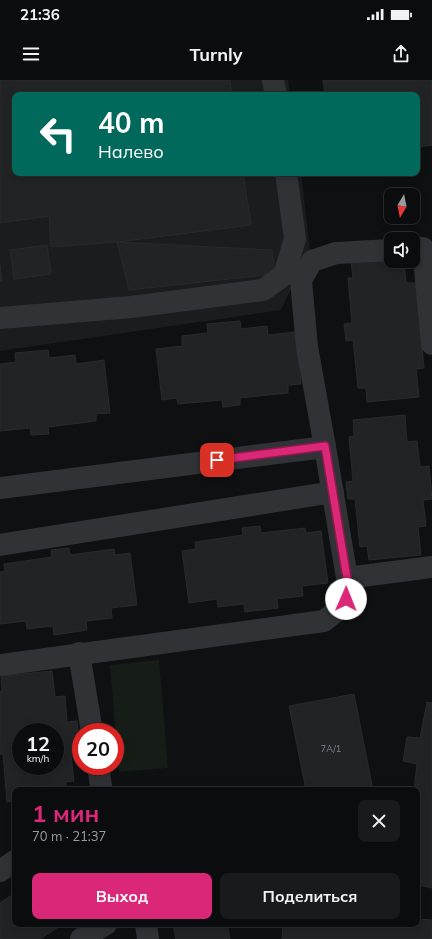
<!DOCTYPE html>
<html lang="ru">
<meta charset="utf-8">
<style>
body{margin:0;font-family:Mulish,sans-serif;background:#191a1b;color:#f1f3f6;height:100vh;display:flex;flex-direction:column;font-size:15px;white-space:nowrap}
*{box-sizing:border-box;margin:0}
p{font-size:13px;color:#9a9b9d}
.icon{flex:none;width:22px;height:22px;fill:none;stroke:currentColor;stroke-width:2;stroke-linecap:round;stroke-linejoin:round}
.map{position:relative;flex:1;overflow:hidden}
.panel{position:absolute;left:12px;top:707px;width:408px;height:140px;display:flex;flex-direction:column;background:#0b0c0d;border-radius:8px;box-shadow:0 2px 10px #0003,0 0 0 1px #2b2c2e}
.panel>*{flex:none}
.guide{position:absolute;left:12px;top:12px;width:408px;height:84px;border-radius:8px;box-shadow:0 2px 10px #0003,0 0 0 1px #2b2c2e;background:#00695c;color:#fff;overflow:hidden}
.needle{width:26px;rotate:190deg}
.buttons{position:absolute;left:384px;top:108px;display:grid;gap:8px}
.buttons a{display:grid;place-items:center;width:36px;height:36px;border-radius:8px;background:#0b0c0d;box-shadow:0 2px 10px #0003,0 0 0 1px #2b2c2e;font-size:20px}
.speed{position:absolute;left:12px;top:643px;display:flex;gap:8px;font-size:20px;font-weight:700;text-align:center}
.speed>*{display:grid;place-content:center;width:52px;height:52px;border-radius:50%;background:#0b0c0d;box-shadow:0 2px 10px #0003,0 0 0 1px #2b2c2e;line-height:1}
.speed small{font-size:10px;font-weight:400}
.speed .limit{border:6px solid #d22;background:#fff;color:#111}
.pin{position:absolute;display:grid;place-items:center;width:34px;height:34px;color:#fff;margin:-17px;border-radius:8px;box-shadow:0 2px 6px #0006}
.me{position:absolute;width:44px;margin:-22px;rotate:1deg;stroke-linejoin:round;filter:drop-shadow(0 0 3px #0008)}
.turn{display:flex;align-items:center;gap:14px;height:84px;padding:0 20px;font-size:18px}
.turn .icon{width:52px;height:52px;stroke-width:2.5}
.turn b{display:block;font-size:28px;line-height:34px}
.round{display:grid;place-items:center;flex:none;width:42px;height:42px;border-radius:8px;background:#191a1b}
.headline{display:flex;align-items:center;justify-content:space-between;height:68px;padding:0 20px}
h1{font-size:24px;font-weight:700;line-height:30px;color:#db2777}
.cta{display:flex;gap:8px;margin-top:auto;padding:8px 20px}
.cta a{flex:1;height:46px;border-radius:8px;background:#db2777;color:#fff;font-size:16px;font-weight:700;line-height:46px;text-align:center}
.cta a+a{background:#191a1b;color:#f1f3f6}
.status{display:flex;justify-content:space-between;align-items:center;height:28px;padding:0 20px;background:#0b0c0d;direction:ltr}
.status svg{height:11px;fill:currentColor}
header{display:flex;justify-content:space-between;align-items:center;height:52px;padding:0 20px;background:#0b0c0d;font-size:18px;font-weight:700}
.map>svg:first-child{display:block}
.built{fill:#1b1c1e}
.green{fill:#161c16}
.building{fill:#222325;stroke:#292a2d;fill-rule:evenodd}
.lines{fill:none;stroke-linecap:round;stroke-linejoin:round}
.minor{stroke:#303236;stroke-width:22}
.route-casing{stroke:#8e194d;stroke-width:10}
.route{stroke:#db2777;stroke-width:7}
.labels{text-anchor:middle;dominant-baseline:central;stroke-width:4;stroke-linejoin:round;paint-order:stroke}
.number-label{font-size:9px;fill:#80858f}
</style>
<div class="status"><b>21:36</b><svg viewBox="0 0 49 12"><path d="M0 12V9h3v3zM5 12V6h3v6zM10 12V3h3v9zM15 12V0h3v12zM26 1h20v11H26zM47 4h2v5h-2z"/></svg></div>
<header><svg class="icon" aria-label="menu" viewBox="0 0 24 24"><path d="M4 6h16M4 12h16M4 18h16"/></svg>Turnly<svg class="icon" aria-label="share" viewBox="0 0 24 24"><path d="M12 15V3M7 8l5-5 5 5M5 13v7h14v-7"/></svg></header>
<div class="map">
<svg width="432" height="859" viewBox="0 0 432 859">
<rect width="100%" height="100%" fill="#0f1011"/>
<path class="built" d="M 0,0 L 288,0 L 290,15 L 15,15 L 15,93 L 301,93 L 310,170 L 281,230 L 0,271 Z"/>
<path class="green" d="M 159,580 L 168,688 L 119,692 L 110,585 Z"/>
<g class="building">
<path d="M 0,0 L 230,0 L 232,15 L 15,15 L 15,93 L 243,93 L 251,145 L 117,162 L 51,167 L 49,136 L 0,143 Z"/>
<path d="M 323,0 L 432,0 L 432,65 L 417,67 L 417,15 L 325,15 Z"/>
<path d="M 117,162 L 272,170 L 275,194 L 129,210 Z"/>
<path d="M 47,165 L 51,194 L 14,199 L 10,170 Z"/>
<path d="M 404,181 L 406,203 L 416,203 L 424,288 L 416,289 L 419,317 L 367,322 L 366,308 L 358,308 L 353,260 L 346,261 L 344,244 L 352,243 L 348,198 L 353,198 L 351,182 Z"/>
<path d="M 0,185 L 2,200 L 0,201 Z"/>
<path d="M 240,241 L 241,249 L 267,246 L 268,255 L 296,252 L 301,304 L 288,305 L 288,313 L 240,318 L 240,325 L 223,327 L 222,320 L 178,324 L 177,318 L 162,320 L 156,269 L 182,266 L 182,256 L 208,253 L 207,244 Z"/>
<path d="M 48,270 L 49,278 L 75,275 L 76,284 L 104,280 L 110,333 L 96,334 L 96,341 L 48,347 L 49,354 L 31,355 L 30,348 L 0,351 L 0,284 L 16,282 L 15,273 Z"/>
<path d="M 405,335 L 407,362 L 417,361 L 420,387 L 429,386 L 432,419 L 423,420 L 426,446 L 418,447 L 421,475 L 369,480 L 367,466 L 360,467 L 355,419 L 348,419 L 346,402 L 353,401 L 349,357 L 354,356 L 353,340 Z"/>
<path d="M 260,446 L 261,453 L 305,448 L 306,453 L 321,451 L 328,503 L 302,506 L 303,516 L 277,519 L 278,528 L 245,532 L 244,524 L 218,527 L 217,519 L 189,523 L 182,471 L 196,469 L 195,462 L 243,455 L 242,448 Z"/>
<path d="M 69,468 L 70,475 L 114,469 L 115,475 L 130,473 L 137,525 L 111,528 L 112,538 L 86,541 L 87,550 L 54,555 L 53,546 L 27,549 L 26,541 L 0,544 L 0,492 L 5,491 L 4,484 L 52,477 L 51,470 Z"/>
<path d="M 52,591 L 55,617 L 65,616 L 67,642 L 77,641 L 80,674 L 71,675 L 74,701 L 66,702 L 66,710 L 15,710 L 15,721 L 7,722 L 3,674 L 0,674 L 0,656 L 1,656 L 0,647 L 0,612 L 2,611 L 1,596 ZM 21,652 L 55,652 L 55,686 L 21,686 Z"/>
<path d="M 354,614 L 373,710 L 306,710 L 289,626 Z"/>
<path d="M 427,622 L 432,623 L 432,808 L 417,805 L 417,710 L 414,710 L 417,684 L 403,681 L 407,657 L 420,658 Z"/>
<path d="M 15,813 L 15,844 L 63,844 L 40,859 L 0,859 L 0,823 Z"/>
<path d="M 417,839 L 432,840 L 432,859 L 282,859 L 283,844 L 417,844 Z"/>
<path d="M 173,844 L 227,844 L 230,859 L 176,859 Z"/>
</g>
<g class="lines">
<g class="minor">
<path d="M 273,0 L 276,15"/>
<path d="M 423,168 L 432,264"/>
<path d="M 0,238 L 131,227 L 263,210 L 284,195 L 295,159 L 286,93"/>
<path d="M 0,408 L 325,367"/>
<path d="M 0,465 L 333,412"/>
<path d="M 347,498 L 432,487"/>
<path d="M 79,573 L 92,652"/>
<path d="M 0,585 L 324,541 L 340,528 L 346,519 L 347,498 L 325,367 L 307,267 L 301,200 L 312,181 L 336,173 L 391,170"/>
<path d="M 98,686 L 101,706 L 101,710"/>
<path d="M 0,791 L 15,781"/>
<path d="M 146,844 L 148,859"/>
<path d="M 81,859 L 106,844"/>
</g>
</g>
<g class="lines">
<g class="route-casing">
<path id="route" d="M 217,380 L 325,366 L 347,498 L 346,519"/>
</g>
<use href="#route" class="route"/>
</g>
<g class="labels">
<g class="number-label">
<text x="331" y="668">7А/1</text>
</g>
</g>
</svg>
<div class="buttons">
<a><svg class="needle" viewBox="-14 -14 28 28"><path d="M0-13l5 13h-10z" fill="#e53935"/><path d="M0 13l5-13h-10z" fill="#9a9b9d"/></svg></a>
<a><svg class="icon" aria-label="sound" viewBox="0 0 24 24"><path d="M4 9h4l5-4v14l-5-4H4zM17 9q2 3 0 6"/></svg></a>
</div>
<div class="speed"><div>12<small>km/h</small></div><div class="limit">20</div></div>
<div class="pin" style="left:217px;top:380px;background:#d93025"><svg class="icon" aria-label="arrive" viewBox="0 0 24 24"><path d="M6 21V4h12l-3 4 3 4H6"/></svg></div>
<svg class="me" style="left:346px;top:519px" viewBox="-20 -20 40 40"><circle r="19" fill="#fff"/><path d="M0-13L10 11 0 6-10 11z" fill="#db2777"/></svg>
<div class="guide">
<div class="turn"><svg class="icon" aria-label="left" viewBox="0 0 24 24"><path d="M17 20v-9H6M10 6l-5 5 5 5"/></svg><div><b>40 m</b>Налево</div></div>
</div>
<section class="panel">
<div class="headline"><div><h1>1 мин</h1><p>70 m · 21:37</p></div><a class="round"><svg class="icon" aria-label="close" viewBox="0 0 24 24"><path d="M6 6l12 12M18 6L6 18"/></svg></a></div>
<div class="cta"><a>Выход</a><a>Поделиться</a></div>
</section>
</div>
